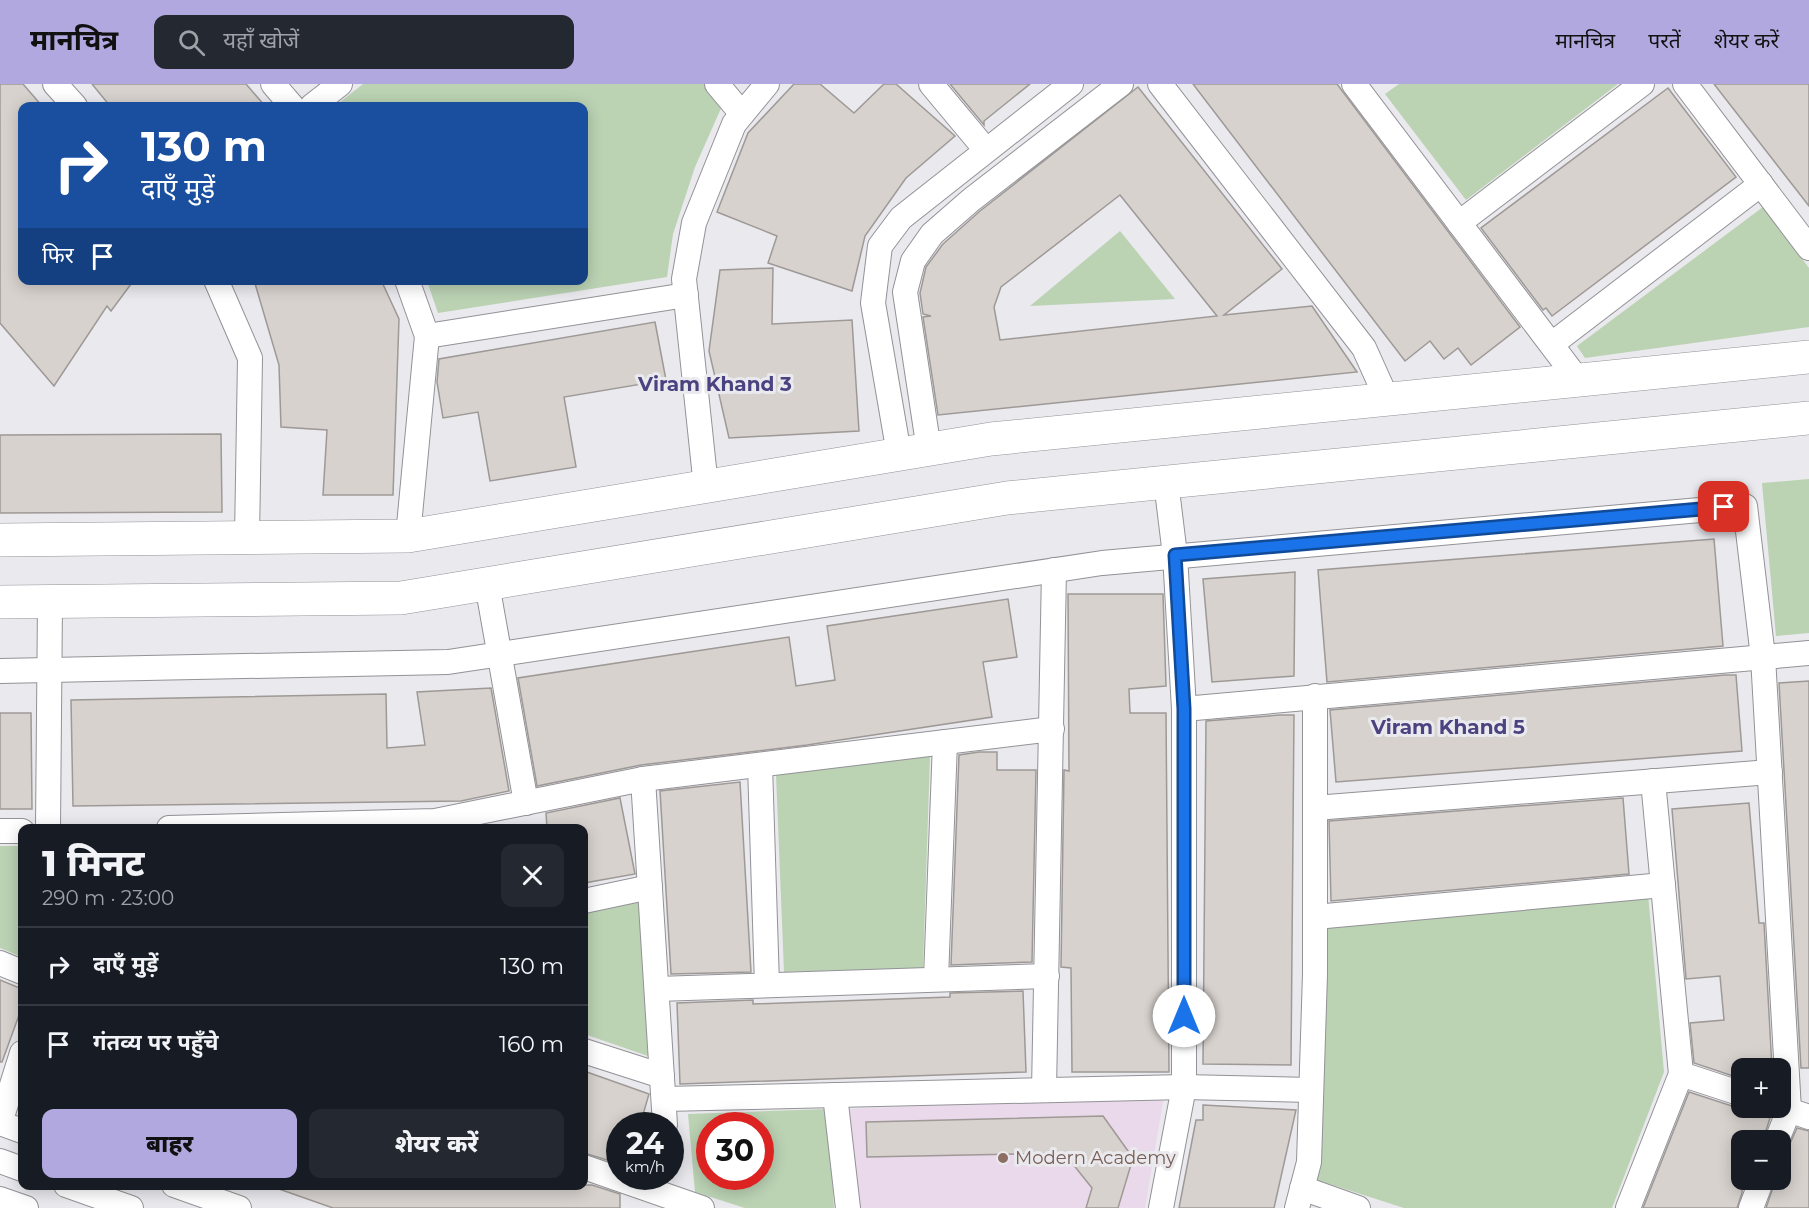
<!DOCTYPE html>
<html lang="hi">
<meta charset="utf-8">
<style>
body{margin:0;font-family:Montserrat,"Noto Sans Devanagari",sans-serif;background:#242831;color:#f1f3f6;height:100vh;display:flex;flex-direction:column;font-size:22px;white-space:nowrap}
*{box-sizing:border-box;margin:0}
p{font-size:20px;color:#9ea1a6}
.icon{flex:none;width:33px;height:33px;fill:none;stroke:currentColor;stroke-width:2;stroke-linecap:round;stroke-linejoin:round}
.map{position:relative;flex:1;overflow:hidden}
.details{position:absolute;left:18px;top:740px;width:570px;height:366px;display:flex;flex-direction:column;background:#171b24;border-radius:12px;box-shadow:0 3px 15px #0003}
.details>*{flex:none}
.hud{position:absolute;left:18px;top:18px;width:570px;height:183px;border-radius:12px;box-shadow:0 3px 15px #0003;background:#1a4fa0;color:#fff;overflow:hidden}
.buttons{position:absolute;left:1731px;top:974px;display:grid;gap:12px}
.buttons a{display:grid;place-items:center;width:60px;height:60px;border-radius:12px;background:#171b24;box-shadow:0 3px 15px #0003;font-size:30px}
.speed{position:absolute;left:606px;top:1028px;display:flex;gap:12px;font-size:30px;font-weight:700;text-align:center}
.speed>*{display:grid;place-content:center;width:78px;height:78px;border-radius:50%;background:#171b24;box-shadow:0 3px 15px #0003;line-height:1}
.speed small{font-size:15px;font-weight:400}
.speed .limit{border:9px solid #d22;background:#fff;color:#111}
.pin{position:absolute;display:grid;place-items:center;width:51px;height:51px;color:#fff;margin:-26px;border-radius:12px;box-shadow:0 3px 9px #0006}
.me{position:absolute;width:66px;margin:-33px;rotate:0deg;stroke-linejoin:round;filter:drop-shadow(0 0 4px #0008)}
.turn{display:flex;align-items:center;gap:21px;height:126px;padding:0 24px;font-size:27px}
.turn .icon{width:78px;height:78px;stroke-width:2.5}
.turn b{display:block;font-size:42px;line-height:51px}
.then{display:flex;align-items:center;height:57px;padding:0 24px;background:#0003;gap:12px;font-size:22px}
.round{display:grid;place-items:center;flex:none;width:63px;height:63px;border-radius:12px;background:#242831}
.headline{display:flex;align-items:center;justify-content:space-between;height:102px;padding:0 24px}
h1{font-size:36px;font-weight:800;line-height:45px}
.button{display:flex;gap:12px;margin-top:auto;padding:12px 24px}
.button a{flex:1;height:69px;border-radius:12px;background:#b2a8e0;color:#111;font-size:24px;font-weight:800;line-height:69px;text-align:center}
.button a+a{background:#242831;color:#f1f3f6}
ul{padding:0;list-style:none}
li{display:flex;align-items:center;gap:18px;height:78px;padding:0 24px;border-top:2px solid #363941}
li div{flex:1}
li b{display:block;font-size:22px}
li em{font-style:normal}
header{display:flex;align-items:center;gap:36px;box-sizing:border-box;height:84px;padding:0 30px;background:#b2a8e0;color:#111}
header strong{font-size:28px}
nav{display:flex;gap:33px;margin-inline-start:auto;font-size:21px}
.search{width:420px;height:54px;background:#242831;display:flex;align-items:center;gap:15px;box-sizing:border-box;padding:0 21px;border-radius:12px;color:#9ea1a6;font-size:22px}
.map>svg:first-child{display:block}
.education{fill:#ead9eb}
.green{fill:#bbd2b3;fill-rule:evenodd}
.building{fill:#d7d2ce;stroke:#9e9996;stroke-width:1.5;fill-rule:evenodd}
.lines{fill:none;stroke-linecap:round;stroke-linejoin:round}
.street-casing{stroke:#929297;stroke-width:26}
.secondary-casing{stroke:#929297;stroke-width:34}
.street{stroke:#fff;stroke-width:24}
.secondary{stroke:#fff;stroke-width:33}
.route-casing{stroke:#114b97;stroke-width:15}
.route{stroke:#1a73e8;stroke-width:10}
.education-dot{fill:#8d6e63;stroke:#e9e9ee;stroke-width:2}
.labels{text-anchor:middle;dominant-baseline:central;stroke-width:6;stroke-linejoin:round;paint-order:stroke}
.education-label{font-size:18px;fill:#785e54;stroke:#e9e9ee;text-anchor:start}
.neighbourhood-label{font-size:20px;font-weight:bold;fill:#4b4280;stroke:#e9e9ee}
</style>
<header>
<strong>मानचित्र</strong>
<div class="search"><svg class="icon" aria-label="search" viewBox="0 0 24 24"><circle cx="10" cy="10" r="6"/><path d="M15 15l6 6"/></svg>यहाँ खोजें</div>
<nav><a>मानचित्र</a><a>परतें</a><a>शेयर करें</a></nav>
</header>
<div class="map">
<svg width="1809" height="1124" viewBox="0 0 1809 1124">
<rect width="100%" height="100%" fill="#e9e9ee"/>
<path class="education" d="M 1164,1012 L 1145,1124 L 857,1124 L 849,1025 Z"/>
<g class="green">
<path d="M 363,0 L 704,0 L 722,22 L 695,83 L 673,150 L 667,193 L 438,229 L 427,197 L 584,196 L 584,22 L 335,22 Z"/>
<path d="M 1399,0 L 1618,0 L 1466,116 L 1385,10 Z"/>
<path d="M 1763,123 L 1809,184 L 1809,243 L 1585,274 L 1577,262 Z"/>
<path d="M 1120,147 L 1175,215 L 1030,222 Z"/>
<path d="M 1809,395 L 1809,549 L 1776,552 L 1762,399 Z"/>
<path d="M 930,672 L 923,884 L 784,888 L 776,691 Z"/>
<path d="M 0,762 L 22,762 L 22,873 L 0,864 Z"/>
<path d="M 1648,810 L 1664,988 L 1612,1124 L 1404,1124 L 1317,1096 L 1324,831 Z"/>
<path d="M 640,818 L 648,972 L 584,950 L 584,829 Z"/>
<path d="M 828,1025 L 834,1124 L 745,1124 L 695,1108 L 688,1030 ZM 710,1041 L 760,1041 L 760,1092 L 710,1092 Z"/>
</g>
<g class="building">
<path d="M 0,0 L 23,0 L 42,22 L 22,22 L 22,196 L 134,196 L 111,227 L 107,222 L 54,302 L 0,239 Z"/>
<path d="M 92,0 L 246,0 L 265,22 L 110,22 Z"/>
<path d="M 794,0 L 820,0 L 854,29 L 884,0 L 896,0 L 955,52 L 906,94 L 865,152 L 852,207 L 768,179 L 777,152 L 717,128 L 748,49 Z"/>
<path d="M 950,0 L 1030,0 L 984,37 L 984,41 Z"/>
<path d="M 1193,0 L 1337,0 L 1520,243 L 1471,281 L 1458,264 L 1444,275 L 1430,257 L 1405,277 Z"/>
<path d="M 1714,0 L 1809,0 L 1809,122 Z"/>
<path d="M 1138,3 L 1282,185 L 1224,231 L 1312,222 L 1357,288 L 938,331 L 923,233 L 931,232 L 923,230 L 920,209 L 926,183 L 943,160 L 980,127 ZM 1120,111 L 1217,232 L 1000,256 L 994,223 L 1001,203 Z"/>
<path d="M 1668,4 L 1736,93 L 1552,232 L 1546,224 L 1543,226 L 1481,144 Z"/>
<path d="M 773,184 L 772,240 L 852,236 L 859,347 L 729,354 L 709,267 L 720,186 Z"/>
<path d="M 254,196 L 381,196 L 399,235 L 393,411 L 323,411 L 327,346 L 281,343 L 279,281 Z"/>
<path d="M 655,238 L 666,296 L 564,313 L 576,383 L 490,397 L 478,328 L 443,334 L 437,298 L 439,275 Z"/>
<path d="M 221,350 L 222,428 L 0,429 L 0,351 Z"/>
<path d="M 1714,455 L 1723,562 L 1327,598 L 1318,486 Z"/>
<path d="M 1295,488 L 1294,592 L 1212,598 L 1203,495 Z"/>
<path d="M 1068,510 L 1163,510 L 1166,602 L 1129,605 L 1130,629 L 1166,629 L 1169,988 L 1072,988 L 1071,884 L 1061,883 L 1064,686 L 1069,687 Z"/>
<path d="M 1008,515 L 1017,573 L 983,578 L 992,633 L 807,661 L 641,681 L 537,702 L 518,594 L 789,553 L 796,602 L 835,596 L 827,542 Z"/>
<path d="M 1725,591 L 1736,591 L 1742,667 L 1336,698 L 1330,626 Z"/>
<path d="M 1809,597 L 1809,984 L 1801,984 L 1779,599 Z"/>
<path d="M 491,604 L 509,707 L 461,717 L 73,722 L 71,616 L 386,610 L 387,664 L 425,661 L 417,608 Z"/>
<path d="M 0,629 L 31,629 L 32,725 L 0,725 Z"/>
<path d="M 1280,631 L 1294,631 L 1291,981 L 1203,980 L 1206,637 Z"/>
<path d="M 979,668 L 997,668 L 997,686 L 1036,686 L 1032,878 L 951,881 L 959,671 Z"/>
<path d="M 740,698 L 751,888 L 671,890 L 660,707 Z"/>
<path d="M 620,714 L 635,790 L 584,799 L 584,744 L 547,744 L 546,729 Z"/>
<path d="M 1623,714 L 1629,790 L 1331,817 L 1329,737 Z"/>
<path d="M 1749,719 L 1759,839 L 1764,839 L 1772,984 L 1742,984 L 1742,995 L 1694,979 L 1690,939 L 1724,936 L 1720,892 L 1686,895 L 1672,725 Z"/>
<path d="M 0,896 L 22,905 L 22,923 L 2,978 L 0,978 Z"/>
<path d="M 1023,907 L 1026,988 L 680,1000 L 677,919 L 753,916 L 753,920 L 950,913 L 950,909 Z"/>
<path d="M 584,987 L 649,1010 L 640,1041 L 620,1041 L 620,1080 L 584,1069 Z"/>
<path d="M 1689,1008 L 1738,1024 L 1747,1023 L 1770,1034 L 1763,1056 L 1742,1056 L 1742,1109 L 1737,1124 L 1643,1124 Z"/>
<path d="M 1203,1021 L 1296,1026 L 1274,1124 L 1179,1124 L 1196,1036 L 1203,1036 Z"/>
<path d="M 1103,1032 L 1133,1074 L 1118,1124 L 1086,1124 L 1092,1104 L 1064,1069 L 867,1073 L 866,1038 Z"/>
<path d="M 1797,1044 L 1809,1047 L 1809,1124 L 1766,1124 L 1776,1095 L 1780,1095 L 1780,1082 Z"/>
<path d="M 276,1101 L 592,1101 L 620,1110 L 620,1124 L 333,1124 L 276,1104 Z"/>
</g>
<g class="lines">
<g class="street-casing">
<g id="street">
<path d="M 55,0 L 75,22"/>
<path d="M 273,0 L 292,22"/>
<path d="M 717,0 L 742,30"/>
<path d="M 931,0 L 986,66"/>
<path d="M 1160,0 L 1364,264 L 1387,315"/>
<path d="M 1354,0 L 1578,296"/>
<path d="M 1685,0 L 1809,164"/>
<path d="M 312,22 L 340,0"/>
<path d="M 1459,139 L 1642,0"/>
<path d="M 216,196 L 250,274 L 247,454"/>
<path d="M 407,196 L 427,252 L 408,452"/>
<path d="M 427,252 L 686,211"/>
<path d="M 1552,260 L 1761,100"/>
<path d="M 929,366 L 905,208 L 913,177 L 932,150 L 971,116 L 1121,0"/>
<path d="M 899,370 L 873,219 L 880,162 L 901,134 L 1071,0"/>
<path d="M 706,403 L 684,195 L 694,139 L 734,40 L 767,0"/>
<path d="M 487,500 L 526,719"/>
<path d="M 0,587 L 448,578 L 1102,479 L 1745,422 L 1763,573 L 1789,1026 L 1777,1056"/>
<path d="M 1184,625 L 1809,569"/>
<path d="M 760,681 L 767,901"/>
<path d="M 643,695 L 665,1041"/>
<path d="M 1315,724 L 1770,688"/>
<path d="M 48,744 L 50,518"/>
<path d="M 169,744 L 435,737 L 643,695 L 1052,645"/>
<path d="M 0,747 L 22,747"/>
<path d="M 584,817 L 650,803"/>
<path d="M 1315,833 L 1663,801"/>
<path d="M 0,879 L 22,888"/>
<path d="M 936,895 L 945,658"/>
<path d="M 657,905 L 1047,892"/>
<path d="M 584,967 L 662,992"/>
<path d="M 1681,990 L 1742,1010"/>
<path d="M 1044,1006 L 1054,486"/>
<path d="M 835,1011 L 848,1124"/>
<path d="M 664,1015 L 1184,1003 L 1311,1006"/>
<path d="M 1779,1023 L 1809,1033"/>
<path d="M 0,1039 L 22,969"/>
<path d="M 0,1039 L 22,1047"/>
<path d="M 0,1077 L 22,1085"/>
<path d="M 584,1083 L 702,1124"/>
<path d="M 66,1101 L 131,1124"/>
<path d="M 174,1101 L 239,1124"/>
<path d="M 1302,1104 L 1358,1124"/>
<path d="M 0,1115 L 26,1124"/>
<path d="M 1161,1124 L 1184,1003 L 1184,625 L 1175,471 L 1166,398"/>
<path d="M 1297,1124 L 1309,1078 L 1315,890 L 1315,612"/>
<path d="M 1628,1124 L 1681,990 L 1653,697"/>
<path d="M 1751,1124 L 1762,1095"/>
</g>
</g>
<g class="secondary-casing">
<g id="secondary">
<path d="M 0,456 L 408,452 L 991,355 L 1809,273"/>
<path d="M 0,518 L 401,514 L 1007,414 L 1809,334"/>
</g>
</g>
<use href="#street" class="street"/>
<use href="#secondary" class="secondary"/>
</g>
<g class="lines">
<g class="route-casing">
<path id="route" d="M 1184,932 L 1184,625 L 1175,471 L 1724,423"/>
</g>
<use href="#route" class="route"/>
</g>
<circle class="education-dot" cx="1003" cy="1074" r="6"/>
<g class="labels">
<g class="education-label">
<text x="1015" y="1074">Modern Academy</text>
</g>
<g class="neighbourhood-label">
<text x="715" y="300">Viram Khand 3</text>
<text x="1448" y="643">Viram Khand 5</text>
</g>
</g>
</svg>
<div class="buttons">
<a>+</a>
<a>−</a>
</div>
<div class="speed"><div>24<small>km/h</small></div><div class="limit">30</div></div>
<div class="pin" style="left:1724px;top:423px;background:#d93025"><svg class="icon" aria-label="arrive" viewBox="0 0 24 24"><path d="M6 21V4h12l-3 4 3 4H6"/></svg></div>
<svg class="me" style="left:1184px;top:932px" viewBox="-20 -20 40 40"><circle r="19" fill="#fff"/><path d="M0-13L10 11 0 6-10 11z" fill="#1a73e8"/></svg>
<div class="hud">
<div class="turn"><svg class="icon" aria-label="right" viewBox="0 0 24 24"><path d="M7 20v-9h11M14 6l5 5-5 5"/></svg><div><b>130 m</b>दाएँ मुड़ें</div></div>
<div class="then">फिर<svg class="icon" aria-label="arrive" viewBox="0 0 24 24"><path d="M6 21V4h12l-3 4 3 4H6"/></svg></div>
</div>
<section class="details">
<div class="headline"><div><h1>1 मिनट</h1><p>290 m · 23:00</p></div><a class="round"><svg class="icon" aria-label="close" viewBox="0 0 24 24"><path d="M6 6l12 12M18 6L6 18"/></svg></a></div>
<ul>
<li><svg class="icon" aria-label="right" viewBox="0 0 24 24"><path d="M7 20v-9h11M14 6l5 5-5 5"/></svg><div><b>दाएँ मुड़ें</b></div><em>130 m</em></li>
<li><svg class="icon" aria-label="arrive" viewBox="0 0 24 24"><path d="M6 21V4h12l-3 4 3 4H6"/></svg><div><b>गंतव्य पर पहुँचे</b></div><em>160 m</em></li>
</ul>
<div class="button"><a>बाहर</a><a>शेयर करें</a></div>
</section>
</div>
